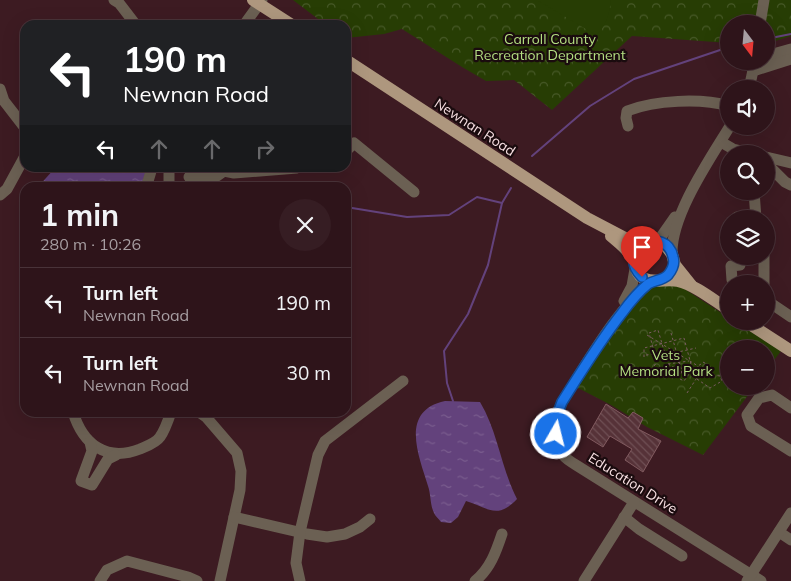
<!DOCTYPE html>
<meta charset="utf-8">
<style>
body{margin:0;font-family:Mulish,sans-serif;background:#361d23;color:#f1f3f6;height:100vh;display:flex;flex-direction:column;font-size:19px;white-space:nowrap}
*{box-sizing:border-box;margin:0}
p{font-size:16px;color:#a79ea2}
.icon{flex:none;width:28px;height:28px;fill:none;stroke:currentColor;stroke-width:2;stroke-linecap:round;stroke-linejoin:round}
.map{position:relative;flex:1;overflow:hidden}
.drawer{position:absolute;left:20px;top:182px;width:331px;height:235px;display:flex;flex-direction:column;background:#2e141a;border-radius:15px;box-shadow:0 5px 20px #0002,0 0 0 1px #493339}
.drawer>*{flex:none}
.banner{position:absolute;left:20px;top:20px;width:331px;height:152px;border-radius:15px;box-shadow:0 5px 20px #0002,0 0 0 1px #493339;background:#202124;color:#fff;overflow:hidden}
.needle{width:32px;rotate:164deg}
.fabs{position:absolute;left:720px;top:15px;display:grid;gap:10px}
.fabs a{display:grid;place-items:center;width:55px;height:55px;border-radius:50%;background:#2e141a;box-shadow:0 5px 20px #0002,0 0 0 1px #493339;font-size:25px}
.pin{position:absolute;display:grid;place-items:center;width:42px;height:42px;color:#fff;margin:-51px -21px;border-radius:50% 50% 50% 0;rotate:-45deg;box-shadow:0 0 5px #0007}
.pin .icon{rotate:45deg}
.me{position:absolute;width:55px;margin:-28px;rotate:8deg;stroke-linejoin:round;filter:drop-shadow(0 0 4px #0008)}
.turn{display:flex;align-items:center;gap:18px;height:105px;padding:0 20px;font-size:22px}
.turn .icon{width:65px;height:65px;stroke-width:2.5}
.turn b{display:block;font-size:35px;line-height:42px}
.lanes{display:flex;align-items:center;height:48px;padding:0 20px;background:#0003;justify-content:center;gap:25px;direction:ltr}
.lanes .off{opacity:.35}
.round{display:grid;place-items:center;flex:none;width:52px;height:52px;border-radius:26px;background:#361d23}
.head{display:flex;align-items:center;justify-content:space-between;height:85px;padding:0 20px}
h1{font-size:30px;font-weight:700;line-height:38px}
ul{padding:0;list-style:none}
li{display:flex;align-items:center;gap:15px;height:70px;padding:0 20px;border-top:1px solid #493339}
li div{flex:1}
li b{display:block;font-size:19px}
li em{font-style:normal}
.map>svg:first-child{display:block}
.park{fill:url(#park-crowns)}
.pitch{fill:#273d04}
.water{fill:url(#water-ripples)}
.lines{fill:none;stroke-linecap:round;stroke-linejoin:round}
.stream{stroke:#63427c;stroke-width:2}
.building{fill:url(#building-back-hatch);stroke:#815a5f}
.path{stroke:#7a5c61;stroke-width:1;stroke-dasharray:2.5 2.5;stroke-linecap:butt}
.minor{stroke:#6b6053;stroke-width:11}
.major{stroke:#ae977e;stroke-width:12}
.route-casing{stroke:#114b97;stroke-width:12}
.route{stroke:#1a73e8;stroke-width:9}
.labels{text-anchor:middle;dominant-baseline:central;stroke-width:4.5;stroke-linejoin:round;paint-order:stroke}
.park-label{font-size:14px;fill:#b4df82;stroke:#1a0b0e}
.street-label{font-size:14px;fill:#f7dfe2;stroke:#1a0b0e}
</style>
<div class="map">
<svg width="791" height="581" viewBox="0 0 791 581">
<defs>
<pattern id="park-crowns" width="20" height="18" patternUnits="userSpaceOnUse" patternTransform="scale(1.25)"><rect width="20" height="18" fill="#273d04"/><path d="M2 6a3 3 0 1 1 6 0M12 15a3 3 0 1 1 6 0" fill="none" stroke="#475928"/></pattern>
<pattern id="water-ripples" width="26" height="14" patternUnits="userSpaceOnUse" patternTransform="scale(1.25)"><rect width="26" height="14" fill="#63427c"/><path d="M2 4q2-2 4 0t4 0M15 11q2-2 4 0t4 0" fill="none" stroke="#7a5d8e"/></pattern>
<pattern id="building-back-hatch" width="6" height="6" patternUnits="userSpaceOnUse" patternTransform="scale(1.25)"><rect width="6" height="6" fill="#563238"/><path d="M-1 5l2 2M0 0l6 6M5-1l2 2" fill="none" stroke="#6f4f54"/></pattern>
</defs>
<rect width="100%" height="100%" fill="#3d1b22"/>
<g class="park">
<path d="M 293,0 L 791,0 L 791,36 L 766,44 L 766,24 L 729,24 L 729,43 L 632,36 L 552,110 L 514,80 L 486,81 L 462,67 L 402,29 L 384,34 L 346,38 L 346,25 L 326,25 Z"/>
<path d="M 677,284 L 729,318 L 729,321 L 734,321 L 781,351 L 766,371 L 766,349 L 729,349 L 729,386 L 755,386 L 703,455 L 647,427 L 611,405 L 578,388 L 576,381 L 636,300 L 652,285 Z"/>
</g>
<path class="pitch" d="M 537,0 L 611,0 C 609,14 607,25 596,35 Z"/>
<g class="water">
<path d="M 55,168 L 147,168 L 141,187 L 37,188 Z"/>
<path d="M 445,401 L 480,402 C 498,432 501,468 517,499 C 497,520 489,508 466,501 L 458,517 L 451,523 L 441,522 C 439,519 435,516 434,513 C 430,505 431,494 428,486 C 419,456 399,411 445,401 Z"/>
</g>
<g class="lines">
<g class="stream">
<path d="M 766,39 L 791,34"/>
<path d="M 532,156 L 590,106 L 634,79 L 729,47"/>
<path d="M 346,207 L 407,217 L 449,215 L 477,197 L 502,203"/>
<path d="M 453,401 L 447,383 L 444,351 L 468,314 L 488,265 L 502,203 L 511,188"/>
</g>
</g>
<path class="building" d="M 606,404 L 628,418 L 633,412 L 643,418 L 638,429 L 661,441 L 643,472 L 625,460 L 632,449 L 610,436 L 603,447 L 587,437 Z"/>
<g class="lines">
<g class="path">
<path d="M 671,333 L 682,372 L 678,378 L 684,381 L 691,371"/>
<path d="M 647,335 L 698,366 L 698,372 L 702,372 L 706,367 L 704,362 L 698,366"/>
<path d="M 646,355 L 655,354"/>
<path d="M 644,357 L 644,348 L 684,338 L 692,368"/>
<path d="M 656,357 L 696,348"/>
<path d="M 668,364 L 689,361"/>
<path d="M 651,370 L 657,362 L 649,333 L 658,330 L 668,364 L 682,372 L 692,369"/>
<path d="M 660,376 L 667,364"/>
<path d="M 697,379 L 710,388 L 722,381 L 720,376 L 713,375 L 706,371"/>
<path d="M 687,393 L 698,376 L 698,373"/>
</g>
<g class="minor">
<path d="M 114,0 L 119,3 L 136,25"/>
<path d="M 760,24 L 764,0"/>
<path d="M 244,25 L 262,0"/>
<path d="M 766,56 L 791,49"/>
<path d="M 753,71 L 791,59"/>
<path d="M 0,89 L 4,101 L 25,128"/>
<path d="M 749,89 L 755,61"/>
<path d="M 628,126 L 626,118 L 627,111 C 655,100 701,98 729,106"/>
<path d="M 721,142 L 733,149 L 753,154"/>
<path d="M 346,151 L 354,143 L 414,192"/>
<path d="M 766,157 L 791,163"/>
<path d="M 766,163 L 785,182 L 791,185"/>
<path d="M 223,168 L 224,171 L 234,173 L 297,168"/>
<path d="M 189,177 L 217,176 L 224,171"/>
<path d="M 146,188 L 152,168"/>
<path d="M 169,188 L 169,168"/>
<path d="M 754,191 L 756,219"/>
<path d="M 0,195 L 7,189 L 25,156"/>
<path d="M 737,219 L 737,217 L 756,216"/>
<path d="M 655,241 L 661,237 L 675,217"/>
<path d="M 672,254 C 671,215 710,159 730,126"/>
<path d="M 764,256 L 764,284"/>
<path d="M 652,281 C 617,308 586,365 562,402 C 555,418 551,441 563,455 C 566,459 571,462 576,465 L 761,581"/>
<path d="M 739,284 L 732,280 L 731,266 L 740,265 L 739,256"/>
<path d="M 766,300 L 791,317"/>
<path d="M 624,301 L 632,286 L 635,269"/>
<path d="M 791,408 L 772,395 L 759,398 L 747,415 L 751,426 L 791,451"/>
<path d="M 73,412 C 83,445 107,462 140,449 C 147,446 156,443 160,437 C 165,430 168,421 171,412"/>
<path d="M 199,412 L 206,417 L 237,453 L 241,471 L 240,490 L 220,581"/>
<path d="M 90,442 L 92,451 L 81,481 L 92,485 L 108,459 L 116,455"/>
<path d="M 234,517 L 307,534 L 327,537 L 345,534 L 360,527 L 370,519"/>
<path d="M 624,517 L 639,529 L 682,556"/>
<path d="M 779,532 L 791,540"/>
<path d="M 100,581 L 107,570 L 127,561 L 188,577 L 197,581"/>
<path d="M 300,581 L 296,563 L 300,532 L 318,455 L 325,441 L 403,381"/>
<path d="M 475,581 C 490,569 496,552 502,534"/>
<path d="M 584,581 L 634,502"/>
<path d="M 747,581 L 791,513"/>
</g>
<g class="major">
<path d="M 253,0 L 292,25"/>
<path d="M 346,60 L 587,218 L 627,239 L 644,244 L 655,241 L 665,245 L 672,254 L 675,265 L 691,285"/>
<path d="M 611,236 C 619,243 628,249 633,259 C 637,266 635,273 643,278 C 654,284 667,278 678,281 C 697,286 713,300 729,310"/>
<path d="M 745,321 L 791,351"/>
</g>
</g>
<g class="lines">
<g class="route-casing">
<path id="route" d="M 556,434 L 557,415 L 562,402 C 581,372 600,341 622,313 C 630,302 637,293 648,284 C 654,280 662,281 668,275 C 672,270 675,263 673,257 C 666,224 614,249 642,277"/>
</g>
<use href="#route" class="route"/>
</g>
<g class="labels">
<g class="park-label">
<text x="550" y="39">Carroll County<tspan x="550" dy="16">Recreation Department</tspan></text>
<text x="666" y="355">Vets<tspan x="666" dy="16">Memorial Park</tspan></text>
</g>
<g class="street-label">
<text transform="translate(475 127) rotate(33)">Newnan Road</text>
<text transform="translate(633 483) rotate(32)">Education Drive</text>
</g>
</g>
</svg>
<div class="fabs">
<a><svg class="needle" viewBox="-14 -14 28 28"><path d="M0-13l5 13h-10z" fill="#e53935"/><path d="M0 13l5-13h-10z" fill="#a79ea2"/></svg></a>
<a><svg class="icon" aria-label="sound" viewBox="0 0 24 24"><path d="M4 9h4l5-4v14l-5-4H4zM17 9q2 3 0 6"/></svg></a>
<a><svg class="icon" aria-label="search" viewBox="0 0 24 24"><circle cx="10" cy="10" r="6"/><path d="M15 15l6 6"/></svg></a>
<a><svg class="icon" aria-label="layers" viewBox="0 0 24 24"><path d="M12 4l9 5-9 5-9-5zM3 14l9 5 9-5"/></svg></a>
<a>+</a>
<a>−</a>
</div>
<div class="pin" style="left:642px;top:277px;background:#d93025"><svg class="icon" aria-label="arrive" viewBox="0 0 24 24"><path d="M6 21V4h12l-3 4 3 4H6"/></svg></div>
<svg class="me" style="left:556px;top:434px" viewBox="-20 -20 40 40"><circle r="17" fill="#1a73e8" stroke="#fff" stroke-width="3"/><path d="M0-11L8 9 0 5-8 9z" fill="#fff"/></svg>
<div class="banner">
<div class="turn"><svg class="icon" aria-label="left" viewBox="0 0 24 24"><path d="M17 20v-9H6M10 6l-5 5 5 5"/></svg><div><b>190 m</b>Newnan Road</div></div>
<div class="lanes"><svg class="icon" aria-label="left" viewBox="0 0 24 24"><path d="M17 20v-9H6M10 6l-5 5 5 5"/></svg><svg class="icon off" aria-label="ahead" viewBox="0 0 24 24"><path d="M12 20V5M6 11l6-6 6 6"/></svg><svg class="icon off" aria-label="ahead" viewBox="0 0 24 24"><path d="M12 20V5M6 11l6-6 6 6"/></svg><svg class="icon off" aria-label="right" viewBox="0 0 24 24"><path d="M7 20v-9h11M14 6l5 5-5 5"/></svg></div>
</div>
<section class="drawer">
<div class="head"><div><h1>1 min</h1><p>280 m · 10:26</p></div><a class="round"><svg class="icon" aria-label="close" viewBox="0 0 24 24"><path d="M6 6l12 12M18 6L6 18"/></svg></a></div>
<ul>
<li><svg class="icon" aria-label="left" viewBox="0 0 24 24"><path d="M17 20v-9H6M10 6l-5 5 5 5"/></svg><div><b>Turn left</b><p>Newnan Road</p></div><em>190 m</em></li>
<li><svg class="icon" aria-label="left" viewBox="0 0 24 24"><path d="M17 20v-9H6M10 6l-5 5 5 5"/></svg><div><b>Turn left</b><p>Newnan Road</p></div><em>30 m</em></li>
</ul>
</section>
</div>
